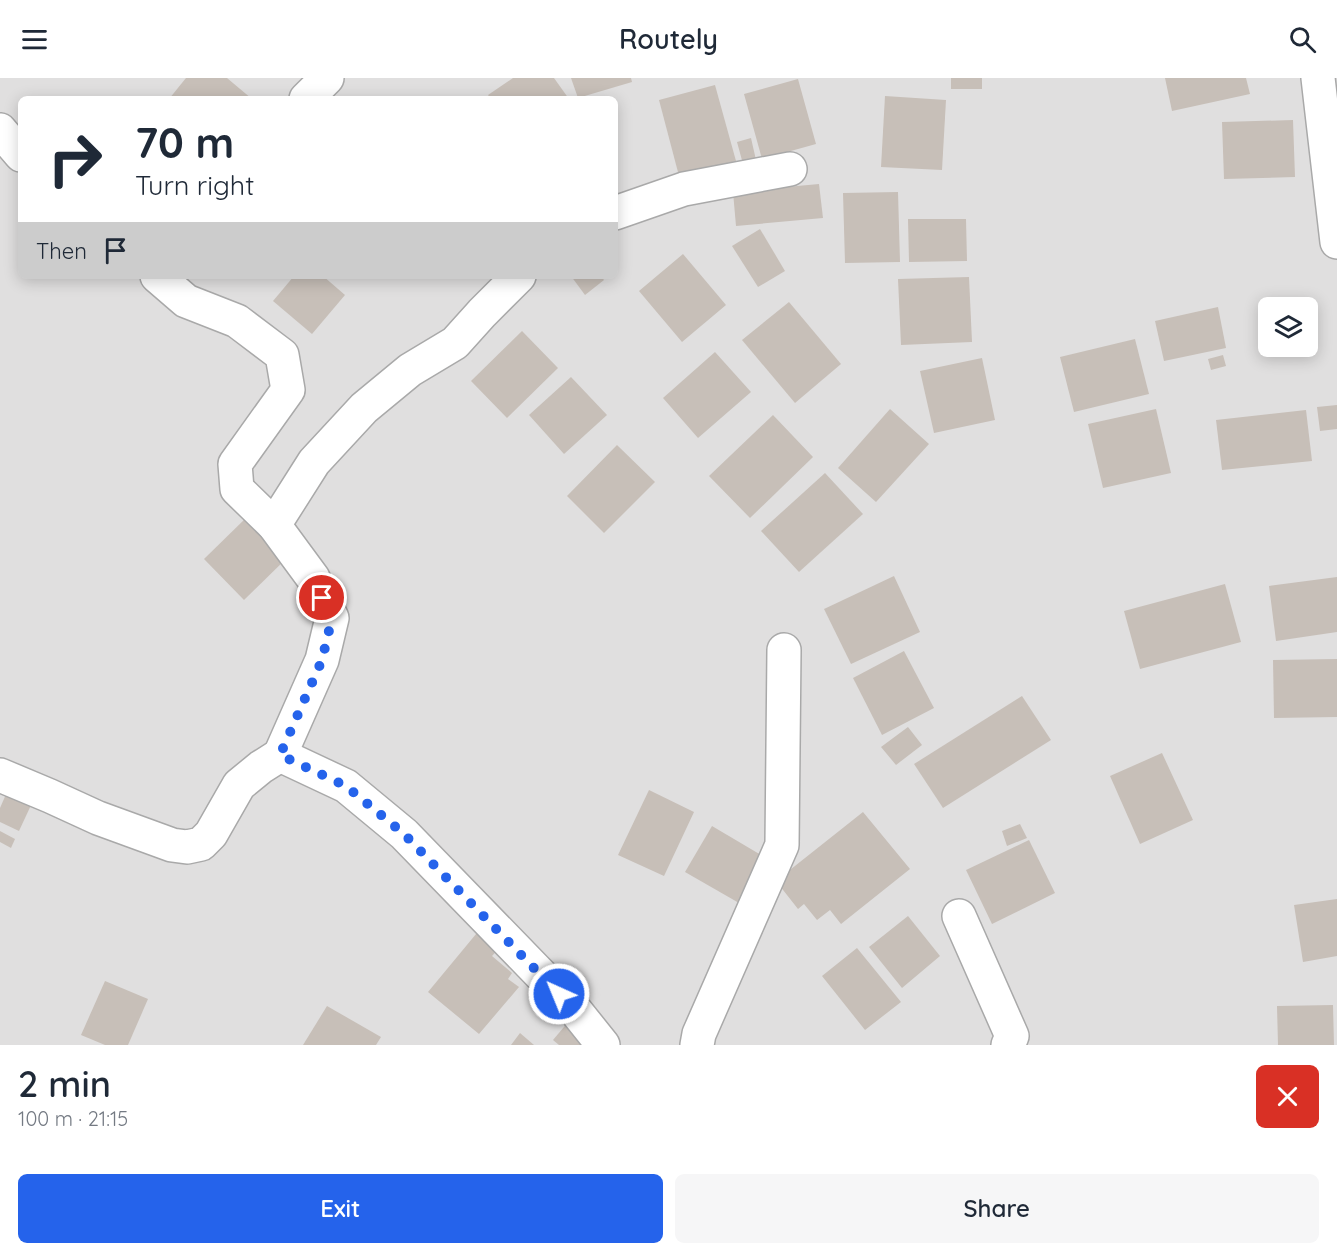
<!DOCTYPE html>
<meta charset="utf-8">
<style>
body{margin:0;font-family:Quicksand,sans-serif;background:#f6f6f7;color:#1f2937;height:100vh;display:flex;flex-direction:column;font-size:22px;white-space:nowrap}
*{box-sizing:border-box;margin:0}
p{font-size:20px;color:#747a83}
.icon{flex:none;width:33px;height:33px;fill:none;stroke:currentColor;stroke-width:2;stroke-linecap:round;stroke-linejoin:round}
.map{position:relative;height:967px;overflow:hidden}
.details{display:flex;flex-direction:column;background:#fff;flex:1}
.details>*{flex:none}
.top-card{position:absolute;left:18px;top:18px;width:600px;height:183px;border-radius:9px;box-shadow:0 3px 15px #0003;background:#fff;color:#1f2937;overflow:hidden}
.buttons{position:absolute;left:1258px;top:219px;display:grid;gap:12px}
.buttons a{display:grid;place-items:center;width:60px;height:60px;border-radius:9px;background:#fff;box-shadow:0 3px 15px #0003;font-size:30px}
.pin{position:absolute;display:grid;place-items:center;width:51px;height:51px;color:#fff;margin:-26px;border:3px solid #fff;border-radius:50%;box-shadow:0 2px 6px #0007}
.me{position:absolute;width:66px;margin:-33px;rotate:316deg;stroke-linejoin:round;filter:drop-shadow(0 0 4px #0008)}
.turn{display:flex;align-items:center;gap:21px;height:126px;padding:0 18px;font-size:27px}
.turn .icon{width:78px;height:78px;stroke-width:2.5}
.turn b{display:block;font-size:42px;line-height:51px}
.then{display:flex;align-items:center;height:57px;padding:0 18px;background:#0003;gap:12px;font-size:22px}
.round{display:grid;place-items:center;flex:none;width:63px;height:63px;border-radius:9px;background:#f6f6f7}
.overview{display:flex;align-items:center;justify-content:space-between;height:102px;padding:0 18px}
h1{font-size:36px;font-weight:600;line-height:45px}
.button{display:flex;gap:12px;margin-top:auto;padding:12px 18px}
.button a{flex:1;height:69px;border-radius:9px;background:#2563eb;color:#fff;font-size:24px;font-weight:600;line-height:69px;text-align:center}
.button a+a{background:#f6f6f7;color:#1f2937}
header{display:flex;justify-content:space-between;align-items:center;height:78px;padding:0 18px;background:#fff;font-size:27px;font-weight:600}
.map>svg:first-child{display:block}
.residential{fill:#e0dfdf;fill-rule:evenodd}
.building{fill:#c7bfb8}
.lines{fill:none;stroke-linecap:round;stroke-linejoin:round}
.minor-casing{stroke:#a9a9a9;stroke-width:36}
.minor{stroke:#fff;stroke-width:33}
.route{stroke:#2563eb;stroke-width:10;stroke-dasharray:0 18}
</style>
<header><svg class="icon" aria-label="menu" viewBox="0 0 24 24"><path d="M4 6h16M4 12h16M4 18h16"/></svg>Routely<svg class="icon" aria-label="search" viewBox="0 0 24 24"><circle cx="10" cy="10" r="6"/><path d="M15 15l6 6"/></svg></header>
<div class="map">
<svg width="1337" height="967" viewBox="0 0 1337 967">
<rect width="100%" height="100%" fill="#f2efe9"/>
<path class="residential" d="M 0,0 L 1337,0 L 1337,967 L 0,967 ZM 21,21 L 615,21 L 615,198 L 21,198 ZM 1269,230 L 1308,230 L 1308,268 L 1269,268 Z"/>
<g class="building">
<path d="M 186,0 L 227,0 L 252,21 L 169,21 Z"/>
<path d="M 513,0 L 554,0 L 569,21 L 491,21 L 488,17 Z"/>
<path d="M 571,0 L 631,0 L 632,4 L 578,20 Z"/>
<rect x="951" y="0" width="31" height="11"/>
<path d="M 1165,0 L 1246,0 L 1250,16 L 1172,33 Z"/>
<path d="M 798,1 L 816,66 L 762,81 L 744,16 Z"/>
<path d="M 715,7 L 736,83 L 679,98 L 659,22 Z"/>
<path d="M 885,18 L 946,22 L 942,92 L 881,89 Z"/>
<path d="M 1293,42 L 1295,99 L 1224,101 L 1222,44 Z"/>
<path d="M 751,60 L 756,82 L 743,86 L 737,64 Z"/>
<path d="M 819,106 L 823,140 L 736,148 L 733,114 Z"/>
<path d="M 898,114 L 900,184 L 845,185 L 843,115 Z"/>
<path d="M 908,141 L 966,141 L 967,183 L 909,184 Z"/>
<path d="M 760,151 L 785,193 L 758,209 L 732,168 Z"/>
<path d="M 683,176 L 726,227 L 682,264 L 639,213 Z"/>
<path d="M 294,198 L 323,198 L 345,217 L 312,256 L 273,223 Z"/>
<path d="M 571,198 L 601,198 L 604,202 L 585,217 Z"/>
<path d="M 969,199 L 972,264 L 901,267 L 898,201 Z"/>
<path d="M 789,224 L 841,286 L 795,325 L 742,262 Z"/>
<path d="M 1218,229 L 1226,270 L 1164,283 L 1155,243 Z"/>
<path d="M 522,253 L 558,290 L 507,340 L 471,303 Z"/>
<path d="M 1135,261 L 1149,316 L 1074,334 L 1060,279 Z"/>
<path d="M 715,274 L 751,314 L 698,360 L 663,320 Z"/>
<path d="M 1223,277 L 1226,288 L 1211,292 L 1208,281 Z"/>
<path d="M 982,280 L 995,342 L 934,355 L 920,293 Z"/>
<path d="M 571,299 L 607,337 L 564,376 L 529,337 Z"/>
<path d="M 1337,327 L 1337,351 L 1320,353 L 1317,329 Z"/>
<path d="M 890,331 L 929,366 L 876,424 L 838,390 Z"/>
<path d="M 1156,331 L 1171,395 L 1103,410 L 1088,346 Z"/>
<path d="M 1306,332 L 1312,383 L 1222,392 L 1216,342 Z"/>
<path d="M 773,337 L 813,379 L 750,440 L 709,398 Z"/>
<path d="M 617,367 L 655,404 L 604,455 L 567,418 Z"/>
<path d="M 825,395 L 863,436 L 799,494 L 761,453 Z"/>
<path d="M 249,437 L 289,478 L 244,522 L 204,481 Z"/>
<path d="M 894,498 L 920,554 L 851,586 L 824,531 Z"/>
<path d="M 1337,499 L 1337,554 L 1276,563 L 1269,508 Z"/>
<path d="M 1225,506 L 1241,564 L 1140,591 L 1124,533 Z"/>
<path d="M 904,573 L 934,630 L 882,657 L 853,600 Z"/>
<path d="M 1337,581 L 1337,639 L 1274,640 L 1273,582 Z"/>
<path d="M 1022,618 L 1051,662 L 943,730 L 914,686 Z"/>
<path d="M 908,649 L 922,667 L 896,687 L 881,669 Z"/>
<path d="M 1162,675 L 1193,742 L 1140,766 L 1110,698 Z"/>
<path d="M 649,712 L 694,734 L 664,798 L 618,777 Z"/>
<path d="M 7,714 L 32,725 L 19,753 L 0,744 L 0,730 Z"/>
<path d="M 863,734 L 910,791 L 841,846 L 830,832 L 817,842 L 804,826 L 798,831 L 776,803 Z"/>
<path d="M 1020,746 L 1027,760 L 1007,768 L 1002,753 Z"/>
<path d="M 712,748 L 766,780 L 739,825 L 685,794 Z"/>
<path d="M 0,753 L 15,761 L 11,770 L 0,764 Z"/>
<path d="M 1029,762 L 1055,815 L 992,846 L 966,792 Z"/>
<path d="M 1337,821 L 1337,878 L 1303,884 L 1294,827 Z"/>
<path d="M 908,838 L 940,878 L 902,910 L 869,869 Z"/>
<path d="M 481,850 L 502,867 L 492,878 L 512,895 L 508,901 L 519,909 L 479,956 L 428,914 Z"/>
<path d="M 857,870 L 901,924 L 865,952 L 822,898 Z"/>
<path d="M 105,903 L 148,921 L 128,967 L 105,967 L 81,957 Z"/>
<path d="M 1333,927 L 1334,967 L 1278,967 L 1277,928 Z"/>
<path d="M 327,928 L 381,959 L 376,967 L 303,967 Z"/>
<path d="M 569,943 L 587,959 L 581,967 L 559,967 L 553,962 Z"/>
<path d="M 520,955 L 534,967 L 511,967 Z"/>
</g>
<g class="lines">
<g class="minor-casing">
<g id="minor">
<path d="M 1318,0 L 1337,164"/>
<path d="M 306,21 L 327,0"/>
<path d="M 0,52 L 21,77"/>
<path d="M 615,135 L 684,111 L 790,91"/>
<path d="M 157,198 L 186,223 L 237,243 L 282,277 L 288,312 L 235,386 L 237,411 L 274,447 L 313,500 L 332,540 L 322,582 L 280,677 L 346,708 L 404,756 L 575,932 L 603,967"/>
<path d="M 274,447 L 314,384 L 364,330 L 410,292 L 455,265 L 482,235 L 519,198"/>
<path d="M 0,697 L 50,718 L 98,740 L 172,767 L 187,769 L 201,766 L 211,756 L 239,707 L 261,689 L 280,677"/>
<path d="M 959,838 L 1012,958 L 1008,967"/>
<path d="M 697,967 L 699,956 L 782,767 L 784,572"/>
</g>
</g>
<use href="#minor" class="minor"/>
</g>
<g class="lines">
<path class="route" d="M 322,520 L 332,540 L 322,582 L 280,677 L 346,708 L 404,756 L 559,916"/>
</g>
</svg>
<div class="buttons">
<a><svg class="icon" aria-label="layers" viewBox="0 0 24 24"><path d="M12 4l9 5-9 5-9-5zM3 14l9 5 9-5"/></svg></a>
</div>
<div class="pin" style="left:322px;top:520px;background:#d93025"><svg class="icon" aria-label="arrive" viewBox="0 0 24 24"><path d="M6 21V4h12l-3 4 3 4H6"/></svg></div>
<svg class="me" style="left:559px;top:916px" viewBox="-20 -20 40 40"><circle r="17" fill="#2563eb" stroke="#fff" stroke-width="3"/><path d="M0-11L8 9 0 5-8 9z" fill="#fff"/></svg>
<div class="top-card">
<div class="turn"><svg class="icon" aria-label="right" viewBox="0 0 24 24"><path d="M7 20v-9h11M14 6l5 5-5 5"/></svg><div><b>70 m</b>Turn right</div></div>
<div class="then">Then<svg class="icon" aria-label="arrive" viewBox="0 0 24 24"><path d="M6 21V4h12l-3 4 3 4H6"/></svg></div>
</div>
</div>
<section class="details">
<div class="overview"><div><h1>2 min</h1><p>100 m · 21:15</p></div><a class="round" style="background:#d93025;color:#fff"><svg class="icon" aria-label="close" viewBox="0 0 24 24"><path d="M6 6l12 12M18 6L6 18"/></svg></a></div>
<div class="button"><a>Exit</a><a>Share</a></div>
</section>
